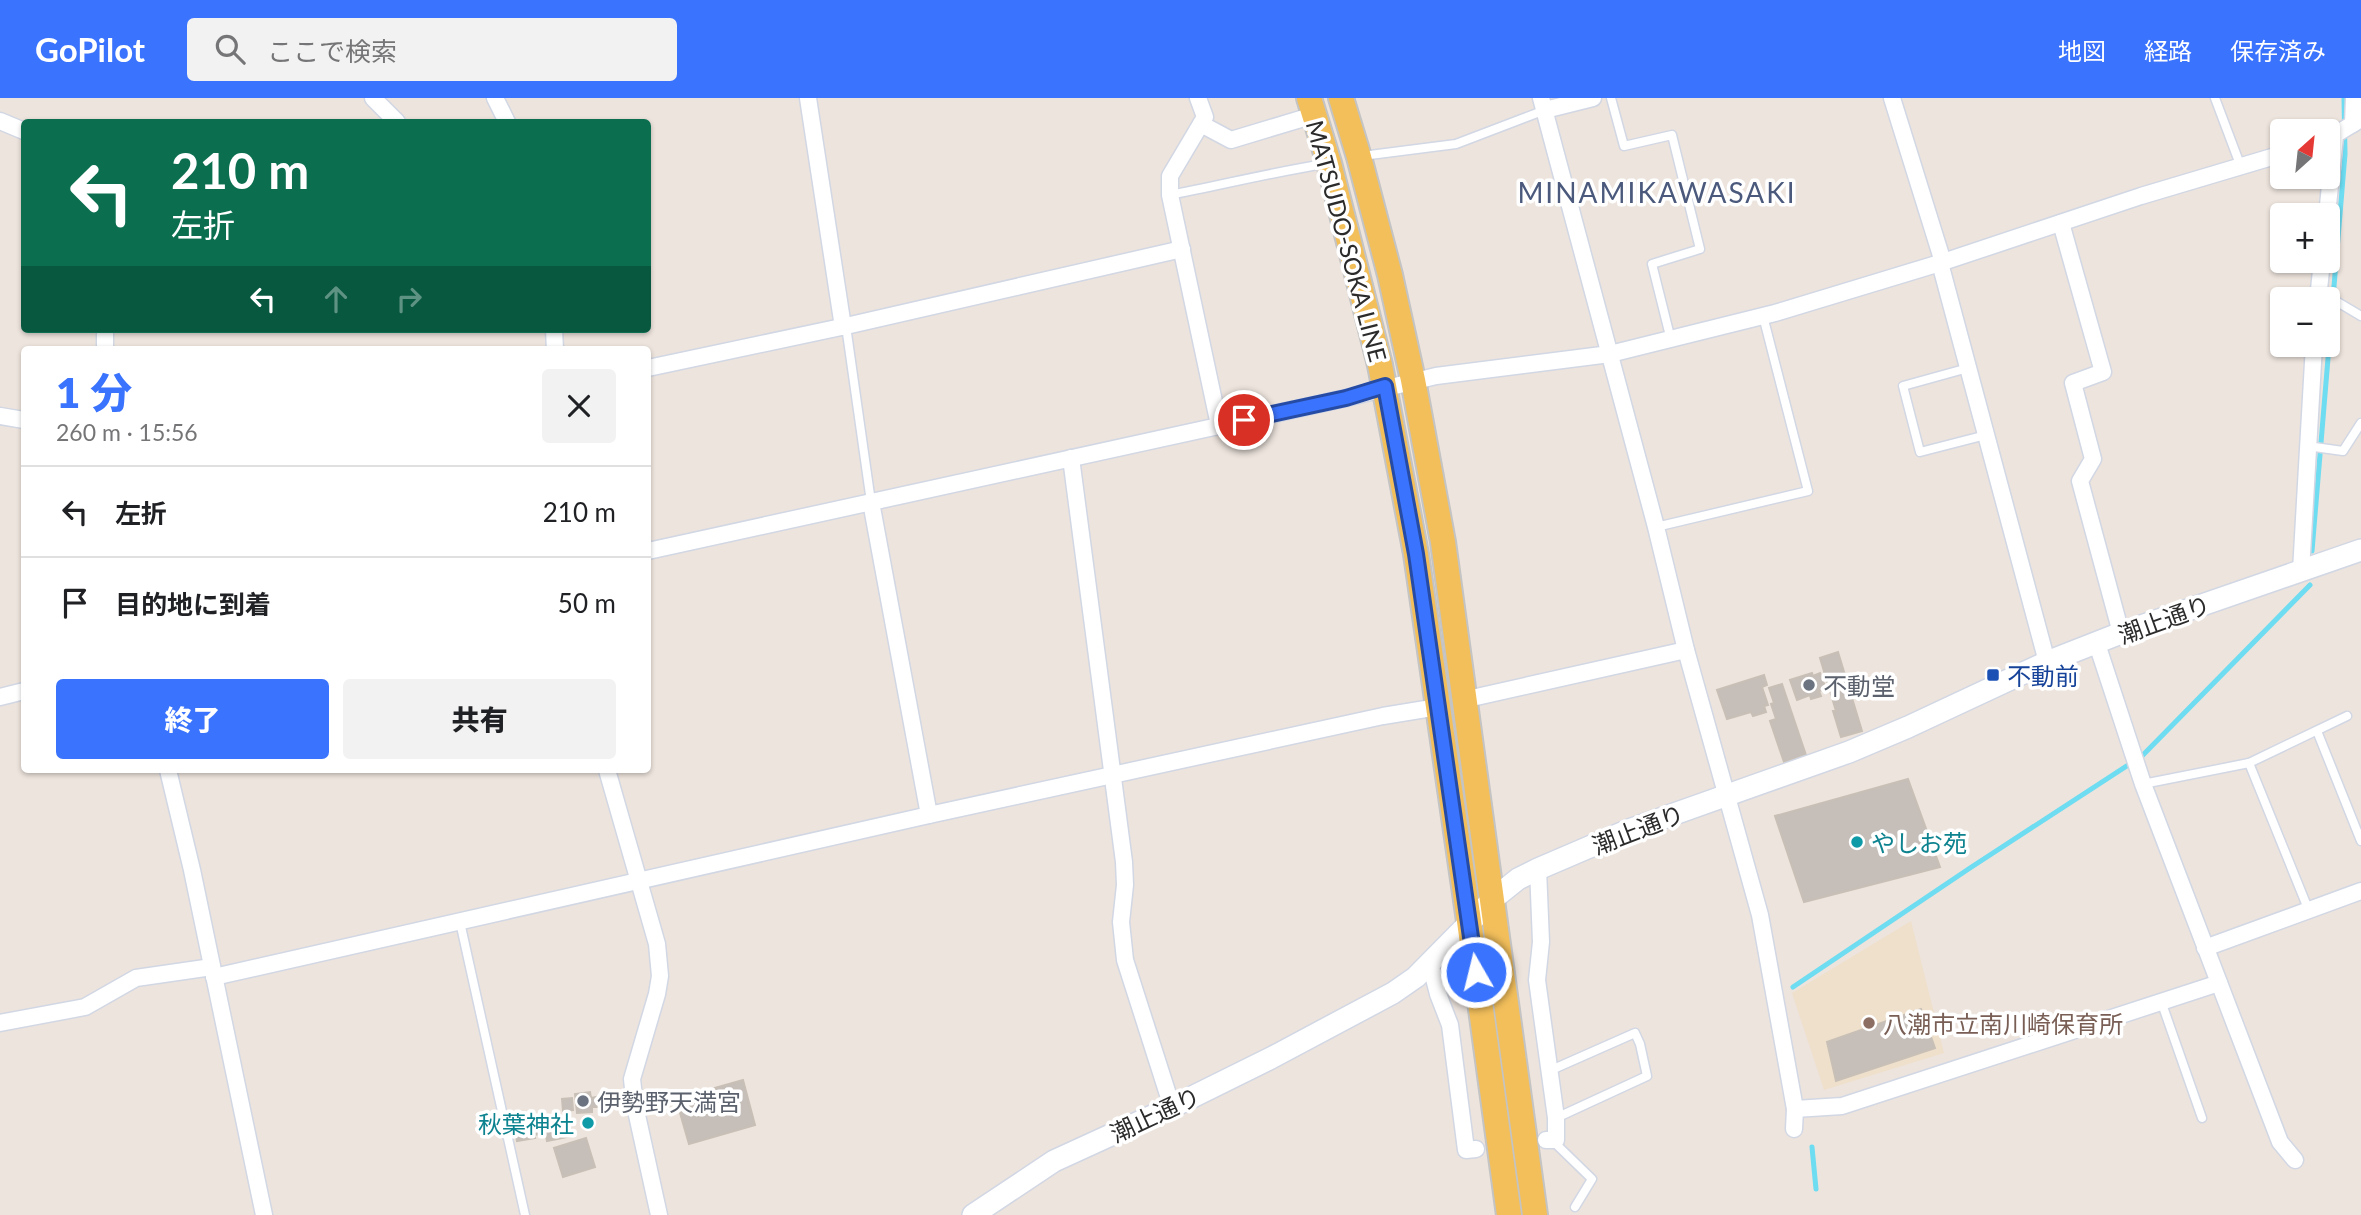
<!DOCTYPE html>
<html lang="ja">
<meta charset="utf-8">
<style>
body{margin:0;font-family:Lato,"Noto Sans JP",sans-serif;background:#f2f2f2;color:#202124;height:100vh;display:flex;flex-direction:column;font-size:26px;white-space:nowrap}
*{box-sizing:border-box;margin:0}
p{font-size:23px;color:#757577}
.icon{flex:none;width:38px;height:38px;fill:none;stroke:currentColor;stroke-width:2;stroke-linecap:round;stroke-linejoin:round}
.map{position:relative;flex:1;overflow:hidden}
.panel{position:absolute;left:21px;top:248px;width:630px;height:427px;display:flex;flex-direction:column;background:#fff;border-radius:7px;box-shadow:0 2px 5px #0004}
.panel>*{flex:none}
.top-card{position:absolute;left:21px;top:21px;width:630px;height:214px;border-radius:7px;box-shadow:0 2px 5px #0004;background:#0b6e4f;color:#fff;overflow:hidden}
.needle{width:46px;rotate:27deg}
.buttons{position:absolute;left:2270px;top:21px;display:grid;gap:14px}
.buttons a{display:grid;place-items:center;width:70px;height:70px;border-radius:7px;background:#fff;box-shadow:0 2px 5px #0004;font-size:35px}
.pin{position:absolute;display:grid;place-items:center;width:60px;height:60px;color:#fff;margin:-30px;border:4px solid #fff;border-radius:50%;box-shadow:0 2px 7px #0007}
.me{position:absolute;width:77px;margin:-38px;rotate:352deg;stroke-linejoin:round;filter:drop-shadow(0 0 5px #0008)}
.turn{display:flex;align-items:center;gap:24px;height:147px;padding:0 35px;font-size:32px}
.turn .icon{width:91px;height:91px;stroke-width:2.5}
.turn b{display:block;font-size:49px;line-height:60px}
.lanes{display:flex;align-items:center;height:66px;padding:0 35px;background:#0003;justify-content:center;gap:35px;direction:ltr}
.lanes .off{opacity:.35}
.round{display:grid;place-items:center;flex:none;width:74px;height:74px;border-radius:7px;background:#f2f2f2}
.headline{display:flex;align-items:center;justify-content:space-between;height:119px;padding:0 35px}
h1{font-size:42px;font-weight:800;line-height:52px;color:#3a73fd}
.button{display:flex;gap:14px;margin-top:auto;padding:14px 35px}
.button a{flex:1;height:80px;border-radius:7px;background:#3a73fd;color:#fff;font-size:28px;font-weight:800;line-height:80px;text-align:center}
.button a+a{background:#f2f2f2;color:#202124}
ul{padding:0;list-style:none}
li{display:flex;align-items:center;gap:21px;height:91px;padding:0 35px;border-top:2px solid #e0e0e0}
li div{flex:1}
li b{display:block;font-size:26px}
li em{font-style:normal}
header{display:flex;align-items:center;gap:42px;box-sizing:border-box;height:98px;padding:0 35px;background:#3a73fd;color:#fff}
header strong{font-size:33px}
nav{display:flex;gap:38px;margin-inline-start:auto;font-size:24px}
.search{width:490px;height:63px;background:#f2f2f2;display:flex;align-items:center;gap:18px;box-sizing:border-box;padding:0 24px;border-radius:7px;color:#757577;font-size:26px}
.map>svg:first-child{display:block}
.education{fill:#efe0cc}
.lines{fill:none;stroke-linecap:round;stroke-linejoin:round}
.stream{stroke:#6edcf1;stroke-width:5}
.building{fill:#c5beb9;stroke:#c8c0b6;stroke-width:2}
.lane-casing{stroke:#d2d7e4;stroke-width:11}
.street-casing{stroke:#d2d7e4;stroke-width:19}
.secondary-casing{stroke:#d2d7e4;stroke-width:24}
.primary-casing{stroke:#c4c4c4;stroke-width:28}
.lane{stroke:#fff;stroke-width:8}
.street{stroke:#fff;stroke-width:16}
.secondary{stroke:#fff;stroke-width:21}
.primary{stroke:#f3bf5b;stroke-width:24}
.route-casing{stroke:#264ba4;stroke-width:18}
.route{stroke:#3a73fd;stroke-width:12}
.transit-dot{fill:#1a4fb4;stroke:#fff;stroke-width:2.5}
.worship-dot{fill:#6b7280;stroke:#fff;stroke-width:2.5}
.culture-dot{fill:#0f9aa8;stroke:#fff;stroke-width:2.5}
.education-dot{fill:#8d6e63;stroke:#fff;stroke-width:2.5}
.labels{text-anchor:middle;dominant-baseline:central;stroke-width:7;stroke-linejoin:round;paint-order:stroke}
.street-label{font-size:24px;fill:#2b2b2b;stroke:#fff}
.transit-label{font-size:24px;fill:#164399;stroke:#fff;text-anchor:start}
.worship-label{font-size:24px;fill:#5b616d;stroke:#fff;text-anchor:start}
.culture-label{font-size:24px;fill:#0d838f;stroke:#fff;text-anchor:start}
.education-label{font-size:24px;fill:#785e54;stroke:#fff;text-anchor:start}
.quarter-label{font-size:28px;letter-spacing:2px;fill:#4a597c;stroke:#fff}
</style>
<header>
<strong>GoPilot</strong>
<div class="search"><svg class="icon" aria-label="search" viewBox="0 0 24 24"><circle cx="10" cy="10" r="6"/><path d="M15 15l6 6"/></svg>ここで検索</div>
<nav><a>地図</a><a>経路</a><a>保存済み</a></nav>
</header>
<div class="map">
<svg width="2361" height="1117" viewBox="0 0 2361 1117">
<rect width="100%" height="100%" fill="#ede4dd"/>
<path class="education" d="M 1911,823 L 1944,955 L 1824,992 L 1792,895 Z"/>
<g class="lines">
<g class="stream">
<path d="M 2312,453 L 2345,56 L 2344,0"/>
<path d="M 1793,889 L 1970,770 L 2142,658 L 2310,487"/>
<path d="M 1812,1049 L 1816,1091"/>
</g>
</g>
<g class="building">
<path d="M 1838,554 L 1862,633 L 1841,639 L 1833,613 L 1836,613 L 1820,560 Z"/>
<path d="M 1812,575 L 1813,578 L 1820,575 L 1826,591 L 1819,593 L 1821,598 L 1811,601 L 1810,597 L 1797,602 L 1790,582 Z"/>
<path d="M 1764,577 L 1767,587 L 1762,589 L 1768,607 L 1764,608 L 1766,614 L 1753,618 L 1751,614 L 1727,621 L 1717,592 Z"/>
<path d="M 1782,586 L 1806,657 L 1784,664 L 1770,623 L 1776,621 L 1771,606 L 1774,605 L 1769,590 Z"/>
<path d="M 1908,681 L 1940,769 L 1804,804 L 1775,718 Z"/>
<path d="M 1921,911 L 1935,950 L 1836,983 L 1827,944 Z"/>
<path d="M 743,982 L 755,1027 L 689,1046 L 676,1001 Z"/>
<path d="M 590,994 L 591,1000 L 596,999 L 597,1009 L 592,1009 L 592,1014 L 577,1015 L 575,996 Z"/>
<path d="M 572,1000 L 573,1012 L 563,1013 L 562,1001 Z"/>
<path d="M 549,1020 L 555,1021 L 556,1024 L 562,1024 L 563,1029 L 570,1028 L 572,1038 L 547,1043 L 543,1021 Z"/>
<path d="M 539,1023 L 541,1036 L 534,1037 L 535,1040 L 517,1043 L 514,1027 Z"/>
<path d="M 586,1040 L 595,1069 L 563,1079 L 554,1050 Z"/>
</g>
<g class="lines">
<g class="lane-casing">
<g id="lane">
<path d="M 1611,0 L 1624,48 L 1672,37 L 1700,151 L 1652,166 L 1671,242"/>
<path d="M 2215,0 L 2241,69"/>
<path d="M 1362,58 L 1456,46 L 1545,12"/>
<path d="M 1170,97 C 1222,87 1273,74 1325,66"/>
<path d="M 2319,193 L 2361,218"/>
<path d="M 846,228 L 871,404"/>
<path d="M 1968,270 L 1903,288 L 1920,354 L 1986,337"/>
<path d="M 2307,348 L 2343,353 L 2361,325"/>
<path d="M 1656,429 L 1808,393 L 1763,218"/>
<path d="M 2317,633 L 2361,743"/>
<path d="M 2249,665 L 2309,813"/>
<path d="M 2143,686 L 2249,665 L 2347,618"/>
<path d="M 460,824 L 525,1117"/>
<path d="M 2161,903 L 2202,1020"/>
<path d="M 1549,973 L 1635,935 L 1640,946 L 1647,978 L 1556,1020"/>
<path d="M 1556,1042 L 1558,1048 L 1592,1081 L 1575,1109"/>
</g>
</g>
<g class="street-casing">
<g id="street">
<path d="M 373,0 L 397,24"/>
<path d="M 495,0 L 507,24"/>
<path d="M 808,0 L 843,229"/>
<path d="M 1198,0 L 1205,19 L 1170,78 L 1170,97 L 1219,327"/>
<path d="M 1541,0 L 1656,429 L 1686,552 L 1760,817 L 1795,1011 L 1794,1031"/>
<path d="M 1892,0 L 1943,164"/>
<path d="M 1545,12 L 1593,0"/>
<path d="M 0,23 L 24,33"/>
<path d="M 1201,26 L 1231,42 L 1314,17"/>
<path d="M 2353,26 L 2354,0"/>
<path d="M 2328,41 L 2361,21"/>
<path d="M 2327,117 L 2335,39"/>
<path d="M 2061,125 L 2103,274 L 2073,285 L 2093,361 L 2080,383 L 2121,535"/>
<path d="M 1940,165 L 2047,564"/>
<path d="M 2318,201 L 2322,163"/>
<path d="M 554,231 L 555,252"/>
<path d="M 105,252 L 105,231"/>
<path d="M 648,270 L 846,228 L 1182,151"/>
<path d="M 0,318 L 24,322"/>
<path d="M 1071,360 L 1124,764 L 1125,787 L 1121,824 L 1125,862 L 1172,1009"/>
<path d="M 871,404 L 929,717"/>
<path d="M 648,453 L 1346,300 L 1436,278 L 1610,256 L 1775,215 L 1940,165 L 2141,98 L 2282,56"/>
<path d="M 2301,473 L 2314,247"/>
<path d="M 2097,546 L 2143,686 L 2280,1044 L 2295,1062"/>
<path d="M 0,599 L 24,593"/>
<path d="M 1463,602 L 1686,552"/>
<path d="M 168,672 L 192,772 L 264,1117"/>
<path d="M 607,672 L 657,846 L 660,878 L 657,896 L 632,981 L 635,1008 L 659,1117"/>
<path d="M 1538,771 L 1541,844 L 1537,882 L 1556,1020 L 1556,1042 L 1546,1042"/>
<path d="M 2205,850 L 2361,793"/>
<path d="M 1430,865 L 1438,896 L 1450,927 L 1466,1052 L 1476,1051"/>
<path d="M 214,879 L 929,717 L 1383,618 L 1438,609"/>
<path d="M 0,925 L 85,909 L 136,880 L 212,869"/>
<path d="M 1795,1011 L 1842,1008 L 2219,885"/>
</g>
</g>
<g class="secondary-casing">
<path id="secondary" d="M 973,1117 L 1054,1063 L 1172,1009 L 1271,960 L 1393,895 L 1416,879 L 1493,801 L 1518,781 L 1538,771 L 1629,732 L 1849,654 L 1908,629 L 2047,564 L 2121,535 L 2361,452"/>
</g>
<g class="primary-casing">
<g id="primary">
<path d="M 1309,0 L 1329,65 L 1380,267 L 1416,456 L 1469,823 L 1509,1117"/>
<path d="M 1341,0 L 1359,59 L 1390,177 L 1413,282 L 1443,444 L 1535,1117"/>
</g>
</g>
<use href="#lane" class="lane"/>
<use href="#street" class="street"/>
<use href="#secondary" class="secondary"/>
<use href="#primary" class="primary"/>
</g>
<g class="lines">
<g class="route-casing">
<path id="route" d="M 1244,322 L 1346,300 L 1385,288 L 1416,456 L 1476,874"/>
</g>
<use href="#route" class="route"/>
</g>
<rect class="transit-dot" x="1986" y="570" width="14" height="14" rx="3.5"/>
<g class="worship-dot">
<circle cx="1809" cy="587" r="7"/>
<circle cx="583" cy="1003" r="7"/>
</g>
<g class="culture-dot">
<circle cx="1857" cy="744" r="7"/>
<circle cx="588" cy="1025" r="7"/>
</g>
<circle class="education-dot" cx="1869" cy="925" r="7"/>
<g class="labels">
<g class="street-label">
<text transform="translate(1347 143) rotate(75)">MATSUDO-SOKA LINE</text>
<text transform="translate(2164 521) rotate(-20)">潮止通り</text>
<text transform="translate(1638 731) rotate(-21)">潮止通り</text>
<text transform="translate(1155 1016) rotate(-25)">潮止通り</text>
</g>
<g class="transit-label">
<text x="2007" y="577">不動前</text>
</g>
<g class="worship-label">
<text x="1823" y="587">不動堂</text>
<text x="597" y="1003">伊勢野天満宮</text>
</g>
<g class="culture-label">
<text x="1871" y="744">やしお苑</text>
<text x="574" y="1025" text-anchor="end">秋葉神社</text>
</g>
<g class="education-label">
<text x="1883" y="925">八潮市立南川崎保育所</text>
</g>
<g class="quarter-label">
<text x="1657" y="94">MINAMIKAWASAKI</text>
</g>
</g>
</svg>
<div class="buttons">
<a><svg class="needle" viewBox="-14 -14 28 28"><path d="M0-13l5 13h-10z" fill="#e53935"/><path d="M0 13l5-13h-10z" fill="#757577"/></svg></a>
<a>+</a>
<a>−</a>
</div>
<div class="pin" style="left:1244px;top:322px;background:#d93025"><svg class="icon" aria-label="arrive" viewBox="0 0 24 24"><path d="M6 21V4h12l-3 4 3 4H6"/></svg></div>
<svg class="me" style="left:1476px;top:874px" viewBox="-20 -20 40 40"><circle r="17" fill="#3a73fd" stroke="#fff" stroke-width="3"/><path d="M0-11L8 9 0 5-8 9z" fill="#fff"/></svg>
<div class="top-card">
<div class="turn"><svg class="icon" aria-label="left" viewBox="0 0 24 24"><path d="M17 20v-9H6M10 6l-5 5 5 5"/></svg><div><b>210 m</b>左折</div></div>
<div class="lanes"><svg class="icon" aria-label="left" viewBox="0 0 24 24"><path d="M17 20v-9H6M10 6l-5 5 5 5"/></svg><svg class="icon off" aria-label="ahead" viewBox="0 0 24 24"><path d="M12 20V5M6 11l6-6 6 6"/></svg><svg class="icon off" aria-label="right" viewBox="0 0 24 24"><path d="M7 20v-9h11M14 6l5 5-5 5"/></svg></div>
</div>
<section class="panel">
<div class="headline"><div><h1>1 分</h1><p>260 m · 15:56</p></div><a class="round"><svg class="icon" aria-label="close" viewBox="0 0 24 24"><path d="M6 6l12 12M18 6L6 18"/></svg></a></div>
<ul>
<li><svg class="icon" aria-label="left" viewBox="0 0 24 24"><path d="M17 20v-9H6M10 6l-5 5 5 5"/></svg><div><b>左折</b></div><em>210 m</em></li>
<li><svg class="icon" aria-label="arrive" viewBox="0 0 24 24"><path d="M6 21V4h12l-3 4 3 4H6"/></svg><div><b>目的地に到着</b></div><em>50 m</em></li>
</ul>
<div class="button"><a>終了</a><a>共有</a></div>
</section>
</div>
